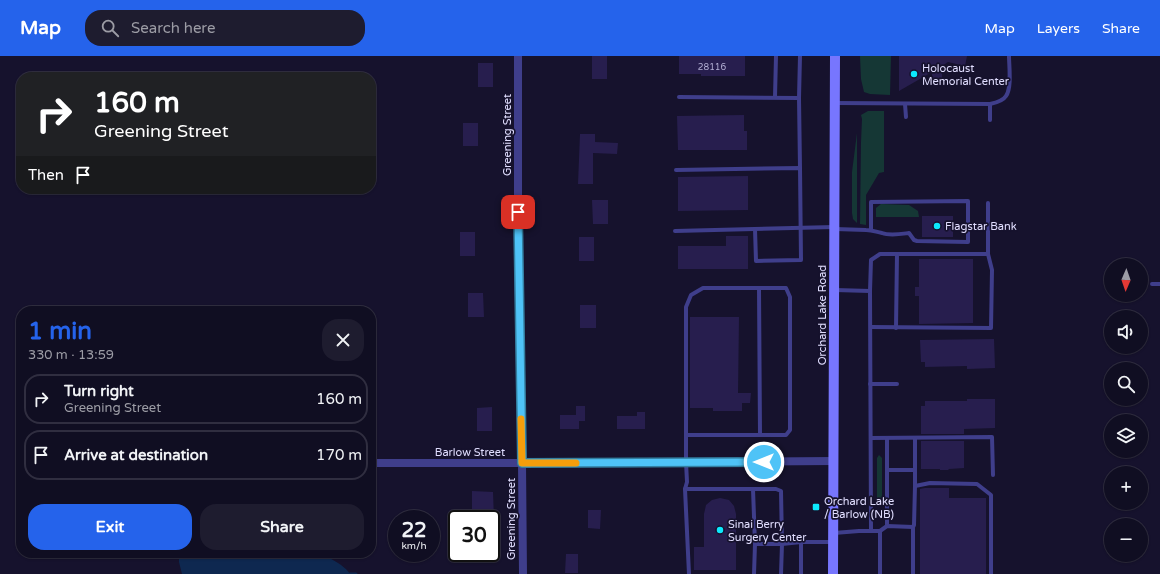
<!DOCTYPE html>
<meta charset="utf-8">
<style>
body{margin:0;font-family:"Varela Round",sans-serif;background:#1e1c2f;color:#f1f3f6;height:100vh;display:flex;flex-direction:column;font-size:15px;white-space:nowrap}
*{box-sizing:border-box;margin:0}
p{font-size:13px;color:#9c9ca5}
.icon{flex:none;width:22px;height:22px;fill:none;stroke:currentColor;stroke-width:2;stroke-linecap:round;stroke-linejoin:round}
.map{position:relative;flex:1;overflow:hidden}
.drawer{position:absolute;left:16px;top:250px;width:360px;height:252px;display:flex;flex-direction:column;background:#100e22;border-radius:16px;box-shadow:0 1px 3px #0004,0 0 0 1px #302e40}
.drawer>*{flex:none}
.top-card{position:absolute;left:16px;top:16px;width:360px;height:122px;border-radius:16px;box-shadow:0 1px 3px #0004,0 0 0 1px #302e40;background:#202124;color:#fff;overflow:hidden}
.needle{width:26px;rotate:182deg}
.buttons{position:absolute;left:1104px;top:202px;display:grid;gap:8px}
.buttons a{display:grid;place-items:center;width:44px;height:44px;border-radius:50%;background:#100e22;box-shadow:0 1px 3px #0004,0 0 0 1px #302e40;font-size:20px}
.speed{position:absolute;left:388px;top:454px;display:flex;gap:8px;font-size:20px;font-weight:700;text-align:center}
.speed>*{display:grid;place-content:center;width:52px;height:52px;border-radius:50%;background:#100e22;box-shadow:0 1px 3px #0004,0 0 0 1px #302e40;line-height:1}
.speed small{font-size:10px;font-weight:400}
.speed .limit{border:2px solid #111;border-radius:6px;background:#fff;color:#111}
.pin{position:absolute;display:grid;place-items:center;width:34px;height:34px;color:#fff;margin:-17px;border-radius:8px;box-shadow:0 2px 6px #0006}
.me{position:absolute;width:44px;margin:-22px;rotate:270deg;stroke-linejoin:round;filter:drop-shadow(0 0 3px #0008)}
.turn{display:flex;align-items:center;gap:14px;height:84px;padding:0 12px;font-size:18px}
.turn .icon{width:52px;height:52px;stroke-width:2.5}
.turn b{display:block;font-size:28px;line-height:34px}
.then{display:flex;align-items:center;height:38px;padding:0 12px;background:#0003;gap:8px;font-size:15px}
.round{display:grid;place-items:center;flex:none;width:42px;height:42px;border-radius:16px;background:#1e1c2f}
.head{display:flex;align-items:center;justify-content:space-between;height:68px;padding:0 12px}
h1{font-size:24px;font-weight:800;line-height:30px;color:#2563eb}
.button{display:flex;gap:8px;margin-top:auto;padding:8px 12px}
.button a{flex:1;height:46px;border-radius:16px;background:#2563eb;color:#fff;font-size:16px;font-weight:800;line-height:46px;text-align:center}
.button a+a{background:#1e1c2f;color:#f1f3f6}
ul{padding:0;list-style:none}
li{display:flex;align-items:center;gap:12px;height:50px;margin:0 8px 6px;padding:0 4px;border:2px solid #302e40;border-radius:16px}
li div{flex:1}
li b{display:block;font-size:15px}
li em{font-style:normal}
header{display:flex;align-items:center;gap:24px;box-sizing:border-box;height:56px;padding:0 20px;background:#2563eb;color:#fff}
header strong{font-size:19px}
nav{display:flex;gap:22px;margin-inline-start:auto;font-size:14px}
.search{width:280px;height:36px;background:#1e1c2f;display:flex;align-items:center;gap:10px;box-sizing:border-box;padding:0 14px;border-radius:16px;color:#9c9ca5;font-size:15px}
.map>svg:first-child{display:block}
.green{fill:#153735}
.water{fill:#0e2850}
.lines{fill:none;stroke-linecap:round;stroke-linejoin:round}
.stream{stroke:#0e2850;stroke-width:3}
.building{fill:#271e4e}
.service{stroke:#3f3e8b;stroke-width:4}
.minor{stroke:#3f3e8b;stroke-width:8}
.secondary{stroke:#7776fe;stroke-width:10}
.route-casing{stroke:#337fa1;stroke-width:10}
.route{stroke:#4fc3f7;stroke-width:7}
.slow{stroke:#f59e0b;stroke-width:7}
.poi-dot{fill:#0ce9fd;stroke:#16122d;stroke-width:1.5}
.labels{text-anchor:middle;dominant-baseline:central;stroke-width:3.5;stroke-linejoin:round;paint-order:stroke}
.number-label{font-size:9px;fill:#b2aed3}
.poi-label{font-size:11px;fill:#e1deff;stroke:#16122d;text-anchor:start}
.street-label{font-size:11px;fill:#e1deff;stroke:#16122d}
</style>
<header>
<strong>Map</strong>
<div class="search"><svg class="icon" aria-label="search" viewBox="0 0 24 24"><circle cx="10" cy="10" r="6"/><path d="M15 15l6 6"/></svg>Search here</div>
<nav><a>Map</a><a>Layers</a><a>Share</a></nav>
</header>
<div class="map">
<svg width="1160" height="518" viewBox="0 0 1160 518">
<rect width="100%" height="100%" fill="#16122d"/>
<g class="green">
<path d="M 860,0 L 891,0 L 890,39 L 870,38 L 864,36 L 861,23 Z"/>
<path d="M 868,55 L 884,55 L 884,116 L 879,117 L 866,139 L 866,169 L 860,168 L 861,86 L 862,63 L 861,59 Z"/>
<path d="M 857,77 L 857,167 L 853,163 L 852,157 L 852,116 Z"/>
<path d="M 881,148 L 909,149 L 918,155 L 919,161 L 876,161 L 876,152 Z"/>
<path d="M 879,399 L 882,402 L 882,449 L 877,449 L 877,402 Z"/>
</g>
<path class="water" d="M 179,497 L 287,497 C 299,504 304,499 315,498 C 324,497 346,510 350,518 L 182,518 L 179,506 Z"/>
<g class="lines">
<path class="stream" d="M 350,518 L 356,518"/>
</g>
<g class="building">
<rect x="592" y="0" width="15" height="23"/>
<path d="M 679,0 L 745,0 L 745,20 L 701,20 L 701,18 L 679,18 Z"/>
<path d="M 899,0 L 967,0 L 965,10 L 948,6 L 942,10 L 942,28 L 932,28 L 932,16 L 899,35 Z"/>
<rect x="478" y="7" width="15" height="24"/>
<path d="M 744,59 L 744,75 L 747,75 L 747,94 L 678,94 L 677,60 Z"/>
<rect x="463" y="67" width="15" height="23"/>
<path d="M 580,78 L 595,78 L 595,86 L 618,87 L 617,98 L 593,97 L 593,128 L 578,128 Z"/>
<path d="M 748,120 L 748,154 L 678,155 L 678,121 Z"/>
<path d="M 592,144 L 608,144 L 608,168 L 593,168 Z"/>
<rect x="922" y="160" width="31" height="21"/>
<rect x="460" y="176" width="15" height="24"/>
<path d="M 726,180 L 748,180 L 748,213 L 678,213 L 678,190 L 726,190 Z"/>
<rect x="579" y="181" width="15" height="24"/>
<path d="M 919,203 L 973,203 L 973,267 L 919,268 L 919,240 L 915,240 L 915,231 L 919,231 Z"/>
<path d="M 468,237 L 483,237 L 484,261 L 468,261 Z"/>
<rect x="580" y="249" width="16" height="23"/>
<path d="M 690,261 L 739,261 L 738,337 L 751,337 L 750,347 L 742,347 L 742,355 L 713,355 L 713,352 L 690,352 Z"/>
<path d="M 994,283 L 995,312 L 967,313 L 967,310 L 925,311 L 925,306 L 921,306 L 920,284 Z"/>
<path d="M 967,343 L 995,343 L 995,372 L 964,373 L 964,378 L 921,378 L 921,350 L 925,350 L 925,345 L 967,345 Z"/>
<path d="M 576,350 L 585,350 L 585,365 L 579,365 L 579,373 L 560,373 L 560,359 L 576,359 Z"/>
<path d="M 492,351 L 492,375 L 477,375 L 477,352 Z"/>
<path d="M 637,356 L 645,356 L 645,373 L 617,373 L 617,360 L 637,360 Z"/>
<path d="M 921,385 L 964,385 L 964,412 L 949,413 L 948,414 L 940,414 L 940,413 L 921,413 Z"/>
<path d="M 925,432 L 949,432 L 949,442 L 986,442 L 986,518 L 920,518 L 920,433 Z"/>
<path d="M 472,435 L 493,436 L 494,463 L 482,463 L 482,454 L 472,454 Z"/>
<path d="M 720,442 L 729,444 L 734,450 L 736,458 L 736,514 L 694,514 L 694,491 L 704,491 L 704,458 L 706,449 L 712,444 Z"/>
<path d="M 588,454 L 601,454 L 600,473 L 588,472 Z"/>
<path d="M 566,498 L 578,498 L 578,517 L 565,517 Z"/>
</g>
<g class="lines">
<g class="service">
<path d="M 679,41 L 799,42 L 800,0"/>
<path d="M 775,41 L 776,0"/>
<path d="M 799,42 L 800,112"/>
<path d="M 835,47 L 990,48 C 995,47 1003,45 1006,40 C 1012,32 1009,10 1009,0"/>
<path d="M 905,48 L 906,61"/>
<path d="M 990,64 L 990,48"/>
<path d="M 676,114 L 800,112 L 801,204 L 756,205 L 755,173"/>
<path d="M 988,147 L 988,198"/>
<path d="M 835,173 L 866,174 C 873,174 876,176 882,177 C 890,180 901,178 909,177 L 914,184 L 917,185 L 968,186 L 968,145 L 871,146 L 871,174"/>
<path d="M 675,175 L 834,171"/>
<path d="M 1152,228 L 1160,228"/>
<path d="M 759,232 L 760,379"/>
<path d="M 835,234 L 870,235 L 871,475"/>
<path d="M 870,235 L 871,204 L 880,198 L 988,198 L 992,214 L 991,272 L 871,271"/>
<path d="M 896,272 L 897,198"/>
<path d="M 870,328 L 897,328"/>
<path d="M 686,379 L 786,379 L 790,374 L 790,241 L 786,232 L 703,232 L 691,239 L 686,251 L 686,406 L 687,426 L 685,433 L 776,433 L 781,435 L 782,488 L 801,486"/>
<path d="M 871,382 L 992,381 L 993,419"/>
<path d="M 915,382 L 915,430"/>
<path d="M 887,414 L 915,414"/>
<path d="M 685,433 L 689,518"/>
<path d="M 753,433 L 755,488 L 754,518"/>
<path d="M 887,470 L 887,382"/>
<path d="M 913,471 L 913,518"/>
<path d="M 880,475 L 887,470 L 913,471 L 914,469 L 915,430 L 930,427 L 977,428 L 991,439 L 991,518"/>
<path d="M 834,477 L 859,475 L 880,475 L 880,518"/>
<path d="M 755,488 L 782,488 L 781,518"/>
<path d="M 801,518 L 801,486 L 833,486"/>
</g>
<g class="minor">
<path d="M 518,0 L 518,192 L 522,407 L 523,518"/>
<path d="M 371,407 L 522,407 L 834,405"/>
</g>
<path class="secondary" d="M 833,518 L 835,0"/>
</g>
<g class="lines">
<g class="route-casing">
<path id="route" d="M 518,156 L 522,407 L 764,406"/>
</g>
<use href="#route" class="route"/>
<path class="slow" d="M 521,363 L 522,407 L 576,407"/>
</g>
<g class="poi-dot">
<circle cx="914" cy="18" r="4"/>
<circle cx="937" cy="170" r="4"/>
<rect x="812" y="447" width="8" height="8" rx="2"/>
<circle cx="720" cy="474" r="4"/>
</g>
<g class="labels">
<g class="number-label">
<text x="712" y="11">28116</text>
</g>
<g class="poi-label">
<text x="922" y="12">Holocaust<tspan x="922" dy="13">Memorial Center</tspan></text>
<text x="945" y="170">Flagstar Bank</text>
<text x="824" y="445">Orchard Lake<tspan x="824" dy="13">/ Barlow (NB)</tspan></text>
<text x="728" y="468">Sinai Berry<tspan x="728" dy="13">Surgery Center</tspan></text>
</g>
<g class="street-label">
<text transform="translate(507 79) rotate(-90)">Greening Street</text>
<text transform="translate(822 259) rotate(-90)">Orchard Lake Road</text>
<text x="470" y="396">Barlow Street</text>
<text transform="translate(511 463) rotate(-90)">Greening Street</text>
</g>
</g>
</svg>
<div class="buttons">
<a><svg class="needle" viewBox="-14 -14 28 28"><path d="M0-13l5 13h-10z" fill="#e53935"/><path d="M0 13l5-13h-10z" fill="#9c9ca5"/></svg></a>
<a><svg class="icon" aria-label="sound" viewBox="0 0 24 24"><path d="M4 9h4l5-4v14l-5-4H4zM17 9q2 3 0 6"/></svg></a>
<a><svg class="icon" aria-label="search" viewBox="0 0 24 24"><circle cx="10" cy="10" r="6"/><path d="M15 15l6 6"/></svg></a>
<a><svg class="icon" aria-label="layers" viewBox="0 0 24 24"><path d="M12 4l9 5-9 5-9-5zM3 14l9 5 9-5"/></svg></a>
<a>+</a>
<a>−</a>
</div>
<div class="speed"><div>22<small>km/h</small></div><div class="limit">30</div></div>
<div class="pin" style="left:518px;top:156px;background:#d93025"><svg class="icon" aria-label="arrive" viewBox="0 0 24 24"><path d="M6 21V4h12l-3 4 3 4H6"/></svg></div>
<svg class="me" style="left:764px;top:406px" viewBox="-20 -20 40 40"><circle r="17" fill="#4fc3f7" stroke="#fff" stroke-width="3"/><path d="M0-11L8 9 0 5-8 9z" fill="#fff"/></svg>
<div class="top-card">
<div class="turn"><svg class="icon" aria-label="right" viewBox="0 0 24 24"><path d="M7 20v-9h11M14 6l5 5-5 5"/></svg><div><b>160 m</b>Greening Street</div></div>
<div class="then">Then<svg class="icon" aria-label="arrive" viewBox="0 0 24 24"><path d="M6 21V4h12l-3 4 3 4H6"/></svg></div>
</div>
<section class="drawer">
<div class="head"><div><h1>1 min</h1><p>330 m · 13:59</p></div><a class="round"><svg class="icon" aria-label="close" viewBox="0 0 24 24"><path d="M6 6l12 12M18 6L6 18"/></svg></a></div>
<ul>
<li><svg class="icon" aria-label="right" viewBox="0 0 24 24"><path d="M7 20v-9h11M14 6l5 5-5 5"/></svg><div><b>Turn right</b><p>Greening Street</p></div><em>160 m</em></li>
<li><svg class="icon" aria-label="arrive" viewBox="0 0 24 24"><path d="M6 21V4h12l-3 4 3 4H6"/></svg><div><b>Arrive at destination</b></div><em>170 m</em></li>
</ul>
<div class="button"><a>Exit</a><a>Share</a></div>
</section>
</div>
